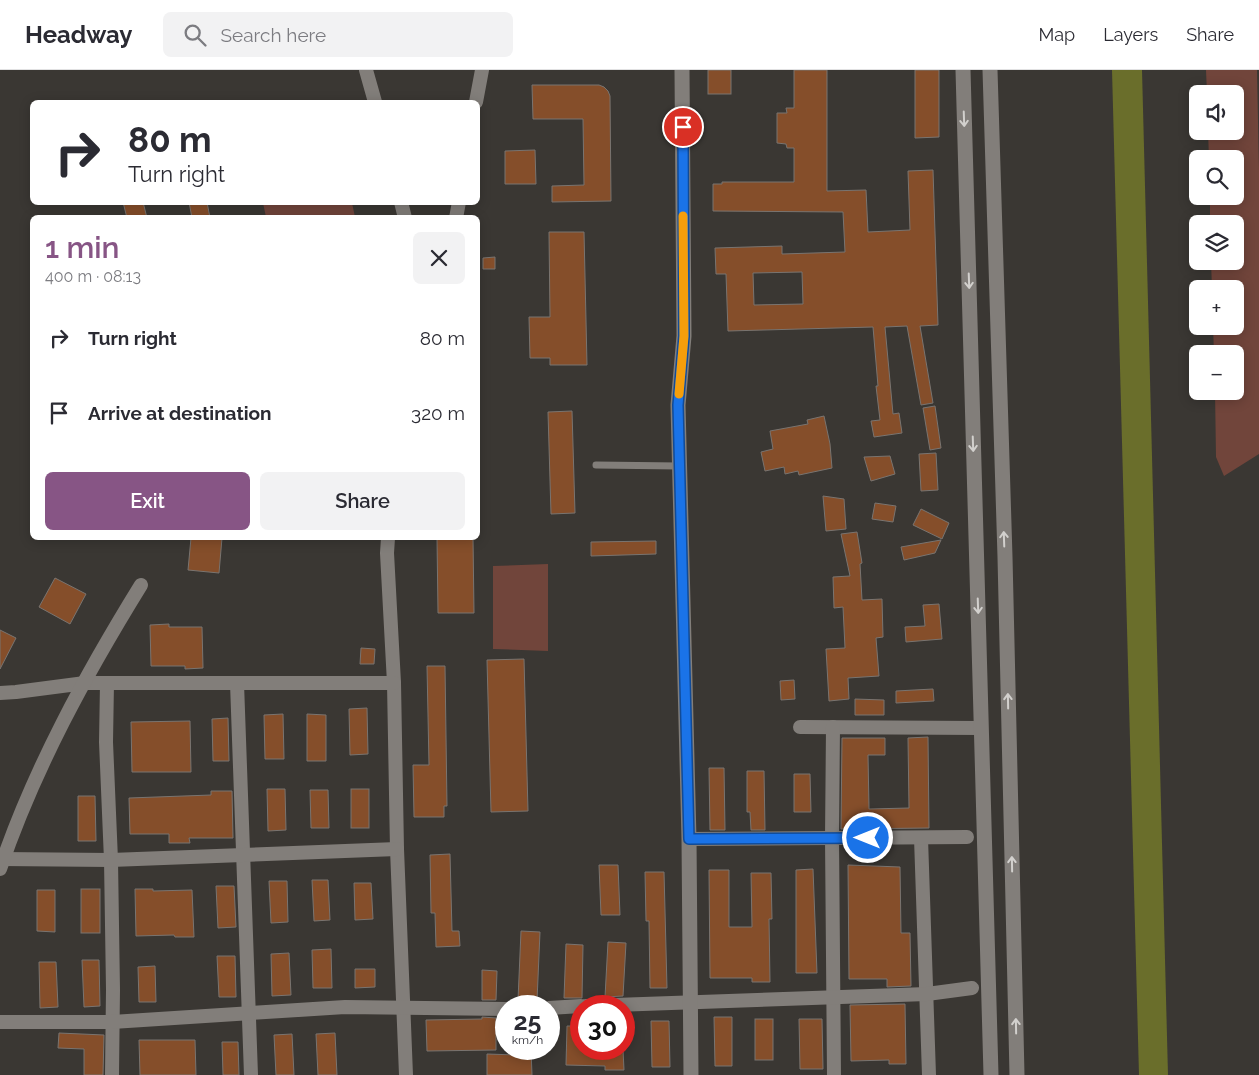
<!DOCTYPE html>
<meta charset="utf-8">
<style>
body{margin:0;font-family:Raleway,sans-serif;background:#f2f2f3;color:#2b2b33;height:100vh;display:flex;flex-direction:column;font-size:19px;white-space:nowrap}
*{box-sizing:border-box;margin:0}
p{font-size:16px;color:#7c7c81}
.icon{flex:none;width:28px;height:28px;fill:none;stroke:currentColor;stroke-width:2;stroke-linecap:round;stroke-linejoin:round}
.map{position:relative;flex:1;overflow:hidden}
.panel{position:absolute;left:30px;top:145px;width:450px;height:325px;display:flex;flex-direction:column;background:#fff;border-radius:8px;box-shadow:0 2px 12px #0003}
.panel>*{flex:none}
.banner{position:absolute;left:30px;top:30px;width:450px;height:105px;border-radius:8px;box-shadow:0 2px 12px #0003;background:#fff;color:#2b2b33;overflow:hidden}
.buttons{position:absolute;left:1189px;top:15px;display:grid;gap:10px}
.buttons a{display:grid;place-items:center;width:55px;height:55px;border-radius:8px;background:#fff;box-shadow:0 2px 12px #0003;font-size:25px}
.speed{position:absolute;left:495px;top:925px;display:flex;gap:10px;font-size:25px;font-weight:700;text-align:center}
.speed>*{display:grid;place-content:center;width:65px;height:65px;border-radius:50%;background:#fff;box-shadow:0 2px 12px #0003;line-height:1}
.speed small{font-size:12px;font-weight:400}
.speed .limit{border:8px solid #d22;background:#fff;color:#111}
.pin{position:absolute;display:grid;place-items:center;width:42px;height:42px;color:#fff;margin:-21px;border:2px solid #fff;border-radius:50%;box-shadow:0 1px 5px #0007}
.me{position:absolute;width:55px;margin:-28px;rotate:270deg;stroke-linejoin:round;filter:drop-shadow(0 0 4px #0008)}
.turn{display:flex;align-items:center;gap:18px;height:105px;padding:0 15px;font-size:22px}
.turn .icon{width:65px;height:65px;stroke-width:2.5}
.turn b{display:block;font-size:35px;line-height:42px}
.round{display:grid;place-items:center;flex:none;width:52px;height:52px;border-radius:8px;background:#f2f2f3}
.headline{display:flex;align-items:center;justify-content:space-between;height:85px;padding:0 15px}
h1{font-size:30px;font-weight:600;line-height:38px;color:#875585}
.button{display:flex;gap:10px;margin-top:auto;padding:10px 15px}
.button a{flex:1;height:58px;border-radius:8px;background:#875585;color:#fff;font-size:20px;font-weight:600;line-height:58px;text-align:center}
.button a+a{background:#f2f2f3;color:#2b2b33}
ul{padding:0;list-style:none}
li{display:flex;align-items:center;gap:15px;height:75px;padding:0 15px}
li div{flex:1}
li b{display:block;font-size:19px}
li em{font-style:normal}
header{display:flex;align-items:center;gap:30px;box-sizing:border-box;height:70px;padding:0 25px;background:#fff;border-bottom:1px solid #e1e1e2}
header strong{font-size:24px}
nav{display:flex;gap:28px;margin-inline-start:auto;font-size:18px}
.search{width:350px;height:45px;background:#f2f2f3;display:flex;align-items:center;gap:12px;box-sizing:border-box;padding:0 18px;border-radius:8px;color:#7c7c81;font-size:19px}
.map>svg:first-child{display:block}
.green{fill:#71453b}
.water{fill:#6a6e2b}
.building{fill:#854e2a;stroke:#797470;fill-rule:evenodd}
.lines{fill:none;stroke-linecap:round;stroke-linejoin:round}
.service{stroke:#827e7a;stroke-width:7}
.minor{stroke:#827e7a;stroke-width:14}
.tertiary{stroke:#827e7a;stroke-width:15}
.oneway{stroke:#d2d0cd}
.route-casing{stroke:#114b97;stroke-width:12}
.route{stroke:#1a73e8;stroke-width:9}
.slow{stroke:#f59e0b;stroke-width:9}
</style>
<header>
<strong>Headway</strong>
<div class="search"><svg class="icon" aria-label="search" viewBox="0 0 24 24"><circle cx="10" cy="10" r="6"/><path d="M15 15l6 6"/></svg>Search here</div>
<nav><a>Map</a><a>Layers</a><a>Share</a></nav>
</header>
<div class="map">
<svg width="1259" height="1005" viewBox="0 0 1259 1005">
<rect width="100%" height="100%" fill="#3a3733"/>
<g class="green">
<path d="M 1206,0 L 1257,0 L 1259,100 L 1259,384 L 1224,406 L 1216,387 L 1215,321 L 1235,321 L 1235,284 L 1214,284 L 1213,256 L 1235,256 L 1235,219 L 1212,219 L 1211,191 L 1235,191 L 1235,154 L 1210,154 L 1210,126 L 1235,126 L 1235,89 L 1209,89 L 1208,61 L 1235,61 L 1235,24 L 1207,24 Z"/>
<path d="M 263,133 L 352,133 L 355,147 L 266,147 Z"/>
<path d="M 548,494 L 548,581 L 493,579 L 493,496 Z"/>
</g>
<path class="water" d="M 1112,0 L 1142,0 L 1168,1005 L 1139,1005 Z"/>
<g class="building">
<rect x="708" y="0" width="23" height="24"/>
<path d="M 794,0 L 827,0 L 827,121 L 866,120 L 868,162 L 910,160 L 908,101 L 933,100 L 938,255 L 920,256 L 933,333 L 921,335 L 907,256 L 885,257 L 893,344 L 899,343 L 902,363 L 874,367 L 871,351 L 880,350 L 876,316 L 878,316 L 873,257 L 728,261 L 726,204 L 716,204 L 715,178 L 782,176 L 782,184 L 845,182 L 843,142 L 713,141 L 713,114 L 722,114 L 722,112 L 794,112 L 794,78 L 787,78 L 786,74 L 777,73 L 777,43 L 787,43 L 786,38 L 794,38 ZM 802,202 L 803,234 L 754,235 L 753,203 Z"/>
<path d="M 915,0 L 939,0 L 939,67 L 915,68 Z"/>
<path d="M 532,15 L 599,15 L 604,17 L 608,21 L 610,26 L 611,131 L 552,132 L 552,116 L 584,115 L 583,49 L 533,49 Z"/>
<path d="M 535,80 L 536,114 L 505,114 L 505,81 Z"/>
<path d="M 123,132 L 143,132 L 147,148 L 127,148 Z"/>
<path d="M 189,132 L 207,132 L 210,148 L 192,148 Z"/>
<path d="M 549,162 L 584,162 L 587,295 L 550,295 L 550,288 L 530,288 L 529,247 L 550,247 Z"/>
<path d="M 495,187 L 495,199 L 483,199 L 483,188 Z"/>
<path d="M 935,336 L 941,378 L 930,380 L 923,338 Z"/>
<path d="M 572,341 L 575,443 L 551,444 L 548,342 Z"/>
<path d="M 824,346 L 830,374 L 832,398 L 799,405 L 798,401 L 785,404 L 784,397 L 765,401 L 761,382 L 773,379 L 770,361 L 808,354 L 807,350 Z"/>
<path d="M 936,383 L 938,420 L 921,421 L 919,384 Z"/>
<path d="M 890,386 L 895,404 L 871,411 L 864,387 Z"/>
<path d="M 823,426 L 844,429 L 846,459 L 826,461 Z"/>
<path d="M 875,433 L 896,436 L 893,452 L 872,449 Z"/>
<path d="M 921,439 L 949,453 L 942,469 L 913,455 Z"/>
<path d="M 857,462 L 862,493 L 860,494 L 862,530 L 882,529 L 883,567 L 876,568 L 879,606 L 848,608 L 849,629 L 829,631 L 826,579 L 845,578 L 843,537 L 834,538 L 833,507 L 850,506 L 841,464 Z"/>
<path d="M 191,468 L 222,468 L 219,503 L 188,500 Z"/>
<path d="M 437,468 L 473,468 L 474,543 L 438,543 Z"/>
<path d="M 941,470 L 935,483 L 904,490 L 901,477 Z"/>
<path d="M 656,471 L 656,484 L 591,486 L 591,472 Z"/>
<path d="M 55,508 L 86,524 L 70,554 L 39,537 Z"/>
<path d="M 939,534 L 942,569 L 906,572 L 905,557 L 925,556 L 923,535 Z"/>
<path d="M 169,554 L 169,557 L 202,557 L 203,598 L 185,599 L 185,596 L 151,596 L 150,555 Z"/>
<path d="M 0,560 L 16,568 L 0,599 Z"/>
<path d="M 361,578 L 375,579 L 374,594 L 360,594 Z"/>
<path d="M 524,589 L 528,741 L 491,742 L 487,590 Z"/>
<path d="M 427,596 L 445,596 L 447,736 L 444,736 L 444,747 L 414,747 L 413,695 L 429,695 Z"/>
<path d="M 794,610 L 795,629 L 781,630 L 780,611 Z"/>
<path d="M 933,619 L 934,631 L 896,633 L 896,621 Z"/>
<path d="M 855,629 L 884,630 L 884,645 L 855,645 Z"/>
<path d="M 367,638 L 368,684 L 350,685 L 349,639 Z"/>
<path d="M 283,644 L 284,689 L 265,689 L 264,645 Z"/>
<path d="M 307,644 L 326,645 L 326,691 L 307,691 Z"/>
<path d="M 228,648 L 229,691 L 213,691 L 212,649 Z"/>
<path d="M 190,651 L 191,702 L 132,702 L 131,652 Z"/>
<path d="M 928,667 L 929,758 L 841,759 L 842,668 L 885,668 L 885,685 L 868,685 L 869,739 L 909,738 L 908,668 Z"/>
<path d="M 709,698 L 724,698 L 725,760 L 710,760 Z"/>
<path d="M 747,701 L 764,701 L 765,760 L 751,760 L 750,742 L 747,742 Z"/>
<path d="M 794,704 L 810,704 L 811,742 L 794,742 Z"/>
<path d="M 267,719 L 285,719 L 286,760 L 268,761 Z"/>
<rect x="351" y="719" width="18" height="39"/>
<path d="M 310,720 L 328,720 L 329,758 L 311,758 Z"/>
<path d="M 211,721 L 232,721 L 233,768 L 189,768 L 190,773 L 169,773 L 169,764 L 130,764 L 129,728 L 211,725 Z"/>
<path d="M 78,726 L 95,726 L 96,771 L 78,771 Z"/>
<path d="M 450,784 L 452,861 L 459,861 L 460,876 L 436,877 L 435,843 L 431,843 L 430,785 Z"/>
<path d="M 599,795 L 618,795 L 620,845 L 601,845 Z"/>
<path d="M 848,795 L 900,797 L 901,863 L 910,863 L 911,916 L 887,917 L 887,909 L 849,909 Z"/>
<path d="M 813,799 L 817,903 L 796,903 L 796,800 Z"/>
<path d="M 709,800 L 729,800 L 729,857 L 752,857 L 751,803 L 771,803 L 772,849 L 769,849 L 770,912 L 752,912 L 752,908 L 710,908 Z"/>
<path d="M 645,802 L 664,802 L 667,918 L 650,918 L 649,851 L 646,851 Z"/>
<path d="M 312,810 L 328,810 L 330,850 L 314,851 Z"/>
<path d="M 269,811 L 287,811 L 288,852 L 271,853 Z"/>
<path d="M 354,813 L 371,813 L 373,849 L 355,850 Z"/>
<path d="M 216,816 L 234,816 L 236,857 L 218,858 Z"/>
<rect x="81" y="819" width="19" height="44"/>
<path d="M 135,819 L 153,819 L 153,821 L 192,820 L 194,867 L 175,867 L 174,865 L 136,866 Z"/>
<path d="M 37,820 L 55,820 L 55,862 L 37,861 Z"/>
<path d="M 521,861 L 540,862 L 537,931 L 518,930 Z"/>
<path d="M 608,872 L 626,873 L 623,926 L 605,927 Z"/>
<path d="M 566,874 L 583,875 L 582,928 L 564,928 Z"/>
<path d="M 331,879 L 332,918 L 313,918 L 312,880 Z"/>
<path d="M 289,883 L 291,925 L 272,926 L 271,884 Z"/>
<path d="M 217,886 L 235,886 L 236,927 L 219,927 Z"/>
<path d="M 82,890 L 99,890 L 100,936 L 84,937 Z"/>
<path d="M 39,892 L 56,892 L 58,937 L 40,938 Z"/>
<path d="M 155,896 L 156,932 L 139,932 L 138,897 Z"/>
<path d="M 355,899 L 375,899 L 375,917 L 355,918 Z"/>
<path d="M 482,900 L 497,901 L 496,930 L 482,930 Z"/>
<path d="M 905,934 L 906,994 L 889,994 L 889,990 L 851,991 L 850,935 Z"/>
<path d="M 482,947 L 496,948 L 496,980 L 427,981 L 426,950 L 482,949 Z"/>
<path d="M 714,947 L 732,947 L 732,996 L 715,996 Z"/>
<rect x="755" y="949" width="18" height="41"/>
<path d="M 799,949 L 822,949 L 823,999 L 800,999 Z"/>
<path d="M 651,951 L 669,951 L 670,997 L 652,997 Z"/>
<path d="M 567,956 L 581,956 L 581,979 L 623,979 L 624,1000 L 605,1000 L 605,996 L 566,995 Z"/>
<path d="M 59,963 L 104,965 L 103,1005 L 84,1005 L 84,979 L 58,978 Z"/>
<path d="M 335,963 L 337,1005 L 318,1005 L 316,964 Z"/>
<path d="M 292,964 L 294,1005 L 276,1005 L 274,965 Z"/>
<path d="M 139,970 L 195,970 L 196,1005 L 140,1005 Z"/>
<path d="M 222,972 L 238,972 L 239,1005 L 223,1005 Z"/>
<path d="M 516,979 L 531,979 L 532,1005 L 487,1005 L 487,984 L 516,985 Z"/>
</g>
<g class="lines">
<path class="service" d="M 596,395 L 679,396"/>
<g class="minor">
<path d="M 366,0 L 375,32"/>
<path d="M 476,32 L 482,0"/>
<path d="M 401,132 L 405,148"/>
<path d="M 456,148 L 459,132"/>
<path d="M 388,468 L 387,483 L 394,613 L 397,779 L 406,1005"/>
<path d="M 107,613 L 106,672 L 111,790 L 113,920 L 112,1005"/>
<path d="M 237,613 L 251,1005"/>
<path d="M 0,623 L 16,622 L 85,613 L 394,613"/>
<path d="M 800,657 L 981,658"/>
<path d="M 833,657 L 832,768 L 834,1005"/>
<path d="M 921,768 L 929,1005"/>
<path d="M 689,769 L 967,767"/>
<path d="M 0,789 L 111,790 L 397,779"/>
<path d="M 0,799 C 34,699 86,604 141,515"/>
<path d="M 586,936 L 927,924 L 972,918"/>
<path d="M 549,938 L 581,936"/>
<path d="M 0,952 L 112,952 L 345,937 L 506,939"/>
</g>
<g class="tertiary">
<path d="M 682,0 L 684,266 L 678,335 L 689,769 L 691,1005"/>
<path d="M 963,0 L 991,1005"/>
<path d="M 990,0 L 1005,487 L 1017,1005"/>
</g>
</g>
<defs><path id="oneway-shaft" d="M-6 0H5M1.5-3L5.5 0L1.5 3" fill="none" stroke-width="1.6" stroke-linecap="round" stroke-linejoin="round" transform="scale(1.25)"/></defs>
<g class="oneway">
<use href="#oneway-shaft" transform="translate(964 49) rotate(88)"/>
<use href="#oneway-shaft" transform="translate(969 211) rotate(88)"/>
<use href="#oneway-shaft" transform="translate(973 374) rotate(88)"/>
<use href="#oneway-shaft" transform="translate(1004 469) rotate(-92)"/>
<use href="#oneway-shaft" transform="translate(978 536) rotate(88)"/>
<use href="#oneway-shaft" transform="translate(1008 631) rotate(-91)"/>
<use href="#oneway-shaft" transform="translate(1012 794) rotate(-91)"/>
<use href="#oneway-shaft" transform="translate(1016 956) rotate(-91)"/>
</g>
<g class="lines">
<g class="route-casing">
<path id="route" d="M 683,57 L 684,266 L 678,335 L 689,769 L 868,768"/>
</g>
<use href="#route" class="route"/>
<path class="slow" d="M 679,324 L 684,266 L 683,146"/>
</g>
</svg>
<div class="buttons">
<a><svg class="icon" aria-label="sound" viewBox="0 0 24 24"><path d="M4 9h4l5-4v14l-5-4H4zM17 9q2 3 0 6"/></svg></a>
<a><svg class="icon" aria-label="search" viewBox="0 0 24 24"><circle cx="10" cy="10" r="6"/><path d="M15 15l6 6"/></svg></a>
<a><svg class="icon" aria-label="layers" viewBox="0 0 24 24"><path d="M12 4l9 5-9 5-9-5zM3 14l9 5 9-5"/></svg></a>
<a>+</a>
<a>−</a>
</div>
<div class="speed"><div>25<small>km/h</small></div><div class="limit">30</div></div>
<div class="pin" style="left:683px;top:57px;background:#d93025"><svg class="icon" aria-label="arrive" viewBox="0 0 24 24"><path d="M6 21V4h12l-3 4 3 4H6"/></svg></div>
<svg class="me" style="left:868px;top:768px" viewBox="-20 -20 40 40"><circle r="17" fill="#1a73e8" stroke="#fff" stroke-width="3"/><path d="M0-11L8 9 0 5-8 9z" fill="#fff"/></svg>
<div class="banner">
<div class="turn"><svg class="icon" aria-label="right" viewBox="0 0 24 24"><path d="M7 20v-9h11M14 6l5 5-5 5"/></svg><div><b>80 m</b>Turn right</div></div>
</div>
<section class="panel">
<div class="headline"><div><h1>1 min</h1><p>400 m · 08:13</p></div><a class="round"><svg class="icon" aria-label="close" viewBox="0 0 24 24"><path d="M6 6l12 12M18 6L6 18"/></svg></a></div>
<ul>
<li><svg class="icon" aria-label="right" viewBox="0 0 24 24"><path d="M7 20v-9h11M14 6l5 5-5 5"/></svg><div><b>Turn right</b></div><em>80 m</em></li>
<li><svg class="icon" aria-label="arrive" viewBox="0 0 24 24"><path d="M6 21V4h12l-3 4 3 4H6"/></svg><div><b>Arrive at destination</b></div><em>320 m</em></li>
</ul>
<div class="button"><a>Exit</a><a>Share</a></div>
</section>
</div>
